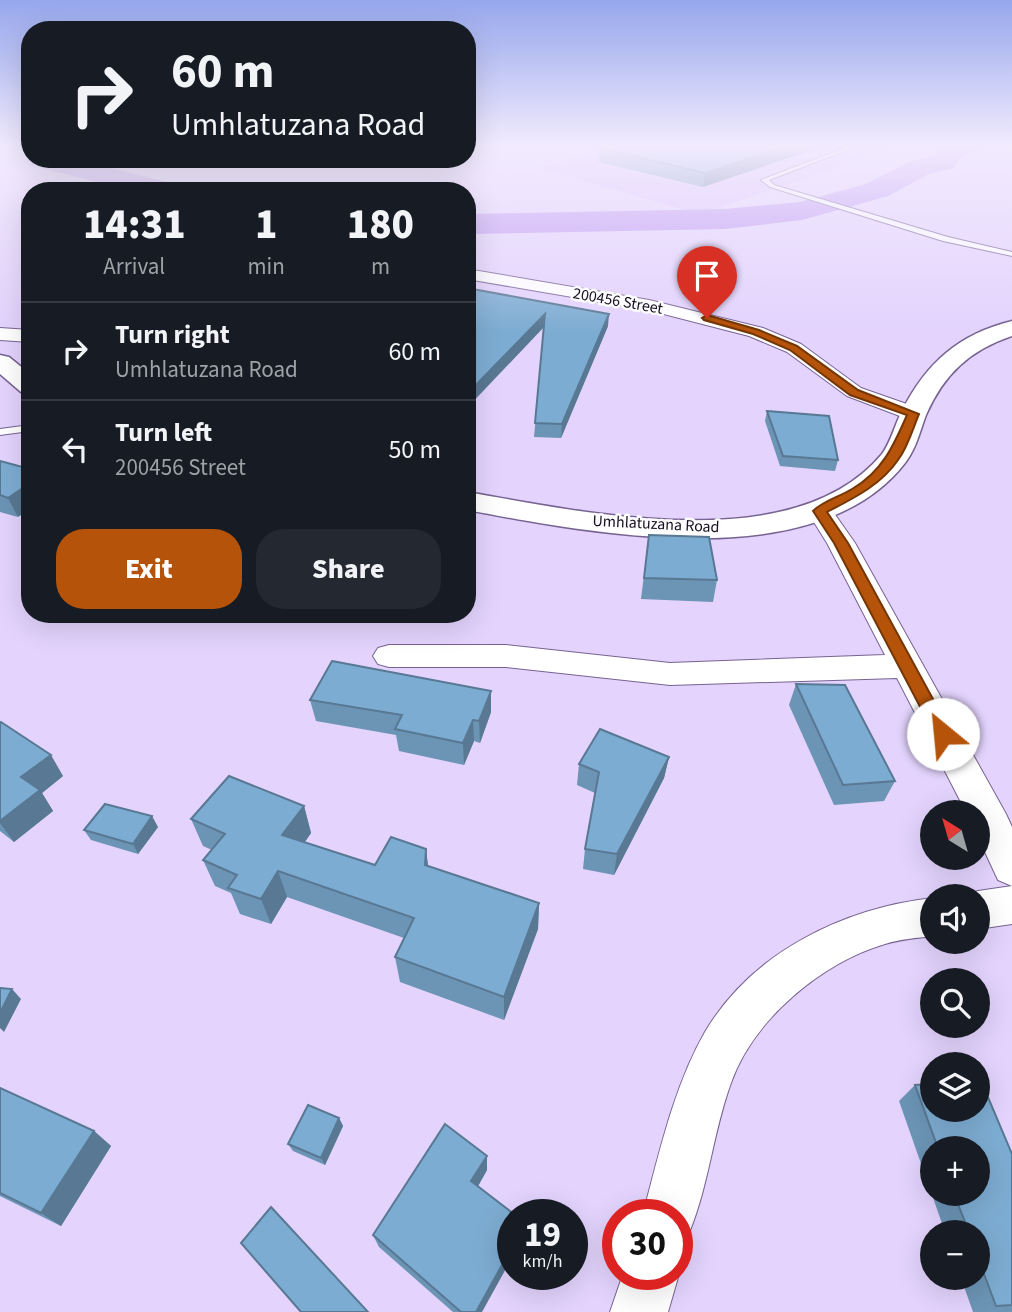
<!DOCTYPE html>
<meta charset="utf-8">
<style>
body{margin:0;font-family:"Source Sans 3",sans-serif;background:#242831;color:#f1f3f6;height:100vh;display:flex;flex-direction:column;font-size:26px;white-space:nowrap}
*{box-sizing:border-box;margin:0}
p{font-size:23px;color:#9ea1a6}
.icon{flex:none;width:38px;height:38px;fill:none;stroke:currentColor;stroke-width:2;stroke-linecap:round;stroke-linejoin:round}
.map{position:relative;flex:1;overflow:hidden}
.panel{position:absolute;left:21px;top:182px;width:455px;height:441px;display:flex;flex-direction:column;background:#171b24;border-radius:28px;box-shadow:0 7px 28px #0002}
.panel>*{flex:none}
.hud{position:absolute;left:21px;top:21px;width:455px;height:147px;border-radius:28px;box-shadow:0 7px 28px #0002;background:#171b24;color:#f1f3f6;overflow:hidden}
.needle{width:46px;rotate:323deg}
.fabs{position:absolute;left:920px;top:800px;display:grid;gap:14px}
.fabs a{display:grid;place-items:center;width:70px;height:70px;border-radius:50%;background:#171b24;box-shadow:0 7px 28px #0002;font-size:35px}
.speed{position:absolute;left:497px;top:1199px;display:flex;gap:14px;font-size:35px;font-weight:700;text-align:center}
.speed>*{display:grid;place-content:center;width:91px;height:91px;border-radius:50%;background:#171b24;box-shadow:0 7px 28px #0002;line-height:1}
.speed small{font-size:18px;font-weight:400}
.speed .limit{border:10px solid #d22;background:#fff;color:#111}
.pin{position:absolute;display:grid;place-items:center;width:60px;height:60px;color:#fff;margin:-72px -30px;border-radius:50% 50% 50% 0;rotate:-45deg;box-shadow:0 0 7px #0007}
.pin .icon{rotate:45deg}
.me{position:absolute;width:77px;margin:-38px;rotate:332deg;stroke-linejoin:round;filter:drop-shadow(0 0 5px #0008)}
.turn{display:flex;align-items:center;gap:24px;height:147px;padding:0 35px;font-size:32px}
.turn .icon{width:91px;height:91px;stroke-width:2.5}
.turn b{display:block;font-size:49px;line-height:60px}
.eta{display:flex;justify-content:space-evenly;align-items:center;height:119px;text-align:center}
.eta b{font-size:42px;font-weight:800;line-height:49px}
.action{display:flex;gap:14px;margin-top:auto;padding:14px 35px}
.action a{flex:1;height:80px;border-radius:28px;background:#b45309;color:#fff;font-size:28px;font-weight:800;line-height:80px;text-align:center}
.action a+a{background:#242831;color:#f1f3f6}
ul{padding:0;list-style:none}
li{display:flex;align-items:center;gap:21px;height:98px;padding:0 35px;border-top:2px solid #363941}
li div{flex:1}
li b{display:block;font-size:26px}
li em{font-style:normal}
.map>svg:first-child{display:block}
.built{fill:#dac2fd}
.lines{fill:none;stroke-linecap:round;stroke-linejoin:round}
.river{fill:#bc94f1;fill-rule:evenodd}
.service-casing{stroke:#776392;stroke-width:2}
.minor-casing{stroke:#776392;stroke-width:2}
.tertiary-casing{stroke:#776392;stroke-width:3}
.service{fill:#fff;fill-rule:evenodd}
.minor{fill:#fff;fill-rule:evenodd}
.tertiary{fill:#fff;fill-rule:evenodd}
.wall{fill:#6c94b5;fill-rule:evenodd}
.shaded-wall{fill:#587893}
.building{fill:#7dacd2;stroke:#587893;stroke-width:2}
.route{fill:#b45309;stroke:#753606;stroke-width:2}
.labels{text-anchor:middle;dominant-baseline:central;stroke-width:5;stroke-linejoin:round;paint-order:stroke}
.far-street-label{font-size:16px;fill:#170f21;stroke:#fcfcfc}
</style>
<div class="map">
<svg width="1012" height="1312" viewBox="0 0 1012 1312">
<rect width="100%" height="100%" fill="#e3d3fd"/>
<path class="built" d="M 615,147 L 882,147 L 885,151 L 699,214 L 539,168 Z"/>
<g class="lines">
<g class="river">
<path d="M 942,147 L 979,147 L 975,152 L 962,157 L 954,168 L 929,174 L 888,196 L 802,220 L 725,229 L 467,234 L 467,214 L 725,209 L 800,202 L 866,184 L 909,162 L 935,156 Z"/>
<path d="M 30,154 L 30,159 L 74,159 L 179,185 L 183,191 L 132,191 L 30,165 L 27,159 Z"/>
</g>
<g class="service-casing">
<g id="service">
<path d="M 847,147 L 855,147 L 769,180 L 774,185 L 948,237 L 1012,252 L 1012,256 L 943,241 L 770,187 L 761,180 Z"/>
<path d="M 30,425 L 30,431 L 0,435 L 0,429 Z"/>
</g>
</g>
<g class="minor-casing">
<g id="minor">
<path d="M 467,269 L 649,300 L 763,328 L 801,344 L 861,388 L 921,409 L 924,414 L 921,419 L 913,421 L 847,396 L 787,352 L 749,336 L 648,310 L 467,279 Z"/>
<path d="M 0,328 L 30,330 L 30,342 L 0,340 Z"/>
<path d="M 820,503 L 829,506 L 855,543 L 1006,814 L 1012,827 L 1012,886 L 998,880 L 978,837 L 978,812 L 966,812 L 897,678 L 670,685 L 506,667 L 389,667 L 378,664 L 373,656 L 378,648 L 389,645 L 506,645 L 670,663 L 885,655 L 827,543 L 807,511 L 811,506 Z"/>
<path d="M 1012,886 L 1012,924 L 978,929 L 978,896 L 965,896 L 978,891 Z"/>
<path d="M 933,898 L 933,936 C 917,938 900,939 885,944 C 821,963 753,1020 731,1083 C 713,1132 709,1185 689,1233 L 677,1238 L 677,1214 L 643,1214 C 659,1154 674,1086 705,1032 C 752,952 844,908 933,898 Z"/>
<path d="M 677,1270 L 679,1274 L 668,1312 L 610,1312 L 623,1274 L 677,1274 Z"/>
</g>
</g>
<g class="tertiary-casing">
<g id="tertiary">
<path d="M 1012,321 L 1012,336 C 970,350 944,374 926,415 C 920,431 916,449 905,463 C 816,578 590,533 467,510 L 467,492 C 584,512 794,560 882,454 C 891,442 895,424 902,411 C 926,363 959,334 1012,321 Z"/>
<path d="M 0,355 L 9,357 L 30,374 L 30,395 L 21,392 L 0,374 Z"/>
</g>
</g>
<use href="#service" class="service"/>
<use href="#minor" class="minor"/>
<use href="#tertiary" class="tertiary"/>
</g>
<g class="wall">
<path d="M 604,147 L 820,147 L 703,187 L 599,162 L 600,148 Z"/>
<path d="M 467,288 L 608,326 L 561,438 L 534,437 L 544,327 Z"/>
<path d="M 767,411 L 838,460 L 835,471 L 780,466 L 765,421 Z"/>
<path d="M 0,461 L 18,517 L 0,512 Z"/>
<path d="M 649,535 L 717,580 L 713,602 L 641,599 Z"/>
<path d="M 796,684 L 895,781 L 884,801 L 834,805 L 789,705 Z"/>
<path d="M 310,700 L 491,712 L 480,743 L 474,741 L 464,765 L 399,751 L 396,735 L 316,721 Z"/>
<path d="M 0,723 L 63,776 L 42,793 L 53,811 L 14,842 L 0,831 Z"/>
<path d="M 669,757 L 664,778 L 614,875 L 583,869 L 585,849 L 595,793 L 577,785 L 579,764 Z"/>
<path d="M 304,806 L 311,833 L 305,842 L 375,865 L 426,849 L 428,867 L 539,903 L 538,929 L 504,1020 L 400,982 L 395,957 L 404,938 L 287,897 L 271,924 L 240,914 L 231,893 L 215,886 L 203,860 L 212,850 L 203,846 L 191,819 Z"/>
<path d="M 158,827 L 138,854 L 91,840 L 84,830 Z"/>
<path d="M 915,1085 L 1012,1154 L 1012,1312 L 973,1312 L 961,1278 L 978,1278 L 978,1232 L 945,1232 L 899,1101 ZM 933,1148 L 978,1148 L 978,1194 L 933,1194 Z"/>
<path d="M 0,1088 L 94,1131 L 111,1146 L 61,1226 L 0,1196 Z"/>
<path d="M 339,1118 L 343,1126 L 325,1165 L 293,1151 L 288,1144 Z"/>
<path d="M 487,1170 L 478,1186 L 482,1312 L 453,1312 L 379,1247 L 373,1235 Z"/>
</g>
<g class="shaded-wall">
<path d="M 784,147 L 820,147 L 703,187 L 705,173 Z"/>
<path d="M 545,314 L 545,326 L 467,408 L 467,394 Z"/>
<path d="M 609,314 L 608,326 L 561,438 L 562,424 Z"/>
<path d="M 30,483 L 30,509 L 18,517 L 8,498 Z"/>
<path d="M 491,691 L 491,712 L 480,743 L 479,721 Z"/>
<path d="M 473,720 L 474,741 L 464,765 L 463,743 Z"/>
<path d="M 51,755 L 63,776 L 42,793 L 53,811 L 14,842 L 0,823 L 0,821 L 21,777 Z"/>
<path d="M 669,757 L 664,778 L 614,875 L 617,854 Z"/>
<path d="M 304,806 L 311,833 L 291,861 L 282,835 Z"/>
<path d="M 152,816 L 158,827 L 138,854 L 133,844 Z"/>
<path d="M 426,849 L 429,875 L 425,865 Z"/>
<path d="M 278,871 L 287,897 L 271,924 L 261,899 Z"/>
<path d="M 539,903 L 538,929 L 504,1020 L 504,997 Z"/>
<path d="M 12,989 L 21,999 L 4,1032 L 0,1028 L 0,1013 Z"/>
<path d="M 339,1118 L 343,1126 L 325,1165 L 321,1158 Z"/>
<path d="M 94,1131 L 111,1146 L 61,1226 L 41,1213 Z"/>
<path d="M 487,1156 L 487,1170 L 473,1195 L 471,1181 Z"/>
<path d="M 513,1245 L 513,1256 L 482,1312 L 476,1312 Z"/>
</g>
<g class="building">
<path d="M 604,147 L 784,147 L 705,173 L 600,148 Z"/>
<path d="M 467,288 L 609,314 L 562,424 L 535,423 L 545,314 L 467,394 Z"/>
<path d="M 767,411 L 829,416 L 838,460 L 783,456 Z"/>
<path d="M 0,461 L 30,469 L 30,483 L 8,498 L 0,495 Z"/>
<path d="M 649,535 L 709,537 L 717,580 L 644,578 Z"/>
<path d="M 332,661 L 491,691 L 479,721 L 473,720 L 463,743 L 395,729 L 402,715 L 310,700 Z"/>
<path d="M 796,684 L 845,685 L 895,781 L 843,785 Z"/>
<path d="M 1,722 L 51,755 L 21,777 L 40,790 L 0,821 L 0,723 Z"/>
<path d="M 600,729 L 669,757 L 617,854 L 585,849 L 599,772 L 579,764 Z"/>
<path d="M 229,776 L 304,806 L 282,835 L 375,865 L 391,837 L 426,849 L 425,865 L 539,903 L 504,997 L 395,957 L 414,918 L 278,871 L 261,899 L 228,888 L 237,875 L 203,860 L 225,834 L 191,819 Z"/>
<path d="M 105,804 L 152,816 L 133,844 L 84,830 Z"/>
<path d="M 0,988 L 12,989 L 0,1013 Z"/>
<path d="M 978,1083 L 982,1083 L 1012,1154 L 1012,1305 L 996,1306 L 978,1258 L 978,1232 L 969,1232 L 954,1194 L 978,1194 L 978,1148 L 938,1148 L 915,1085 L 933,1084 L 933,1110 L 978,1110 Z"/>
<path d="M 0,1088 L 94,1131 L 41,1213 L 0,1193 Z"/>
<path d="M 308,1105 L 339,1118 L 321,1158 L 288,1144 Z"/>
<path d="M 445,1124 L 487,1156 L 471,1181 L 514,1214 L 513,1214 L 513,1245 L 476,1312 L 461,1312 L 373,1235 Z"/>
<path d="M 271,1207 L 368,1312 L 301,1312 L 241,1243 Z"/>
</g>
<linearGradient id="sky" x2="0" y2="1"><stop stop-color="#96a7ec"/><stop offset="0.44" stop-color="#f2ebfe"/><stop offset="1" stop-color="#f2ebfe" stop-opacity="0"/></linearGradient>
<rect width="1012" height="331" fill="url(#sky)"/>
<path class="route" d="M 707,315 L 759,330 L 797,346 L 858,390 L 919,414 C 913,428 908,447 898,460 C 881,485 854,498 827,512 L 848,543 L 952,734 L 949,739 L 937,739 L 834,543 L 813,511 C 823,501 839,497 852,489 C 882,472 894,445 907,415 L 850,395 L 790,350 L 753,334 L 704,320 L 702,318 Z"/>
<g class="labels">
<g class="far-street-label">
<text transform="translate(618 301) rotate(10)">200456 Street</text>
<text transform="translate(656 524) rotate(3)">Umhlatuzana Road</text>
</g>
</g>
</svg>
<div class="fabs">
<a><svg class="needle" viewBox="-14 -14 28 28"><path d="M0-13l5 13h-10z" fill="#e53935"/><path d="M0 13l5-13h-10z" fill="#9ea1a6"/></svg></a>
<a><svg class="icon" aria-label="sound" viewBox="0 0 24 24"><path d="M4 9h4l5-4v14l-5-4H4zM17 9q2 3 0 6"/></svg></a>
<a><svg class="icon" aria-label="search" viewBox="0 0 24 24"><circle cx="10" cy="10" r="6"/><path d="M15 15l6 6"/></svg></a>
<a><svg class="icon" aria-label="layers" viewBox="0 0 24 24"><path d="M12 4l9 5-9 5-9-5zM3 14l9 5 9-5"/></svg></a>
<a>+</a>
<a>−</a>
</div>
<div class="speed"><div>19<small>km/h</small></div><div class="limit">30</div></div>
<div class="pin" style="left:707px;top:318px;background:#d93025"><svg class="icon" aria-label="arrive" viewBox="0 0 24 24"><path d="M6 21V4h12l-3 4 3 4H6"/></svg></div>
<svg class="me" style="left:943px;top:734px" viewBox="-20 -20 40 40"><circle r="19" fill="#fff"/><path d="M0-13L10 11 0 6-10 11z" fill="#b45309"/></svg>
<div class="hud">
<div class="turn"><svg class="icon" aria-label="right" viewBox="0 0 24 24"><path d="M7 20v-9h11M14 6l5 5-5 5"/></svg><div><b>60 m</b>Umhlatuzana Road</div></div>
</div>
<section class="panel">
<div class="eta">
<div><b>14:31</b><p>Arrival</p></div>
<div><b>1</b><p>min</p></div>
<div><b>180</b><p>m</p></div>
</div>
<ul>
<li><svg class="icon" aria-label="right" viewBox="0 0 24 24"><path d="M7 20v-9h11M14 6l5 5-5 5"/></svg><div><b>Turn right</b><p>Umhlatuzana Road</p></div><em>60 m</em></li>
<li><svg class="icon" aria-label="left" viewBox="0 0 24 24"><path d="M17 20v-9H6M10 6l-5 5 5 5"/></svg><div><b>Turn left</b><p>200456 Street</p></div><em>50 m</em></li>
</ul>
<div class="action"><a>Exit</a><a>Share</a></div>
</section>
</div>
